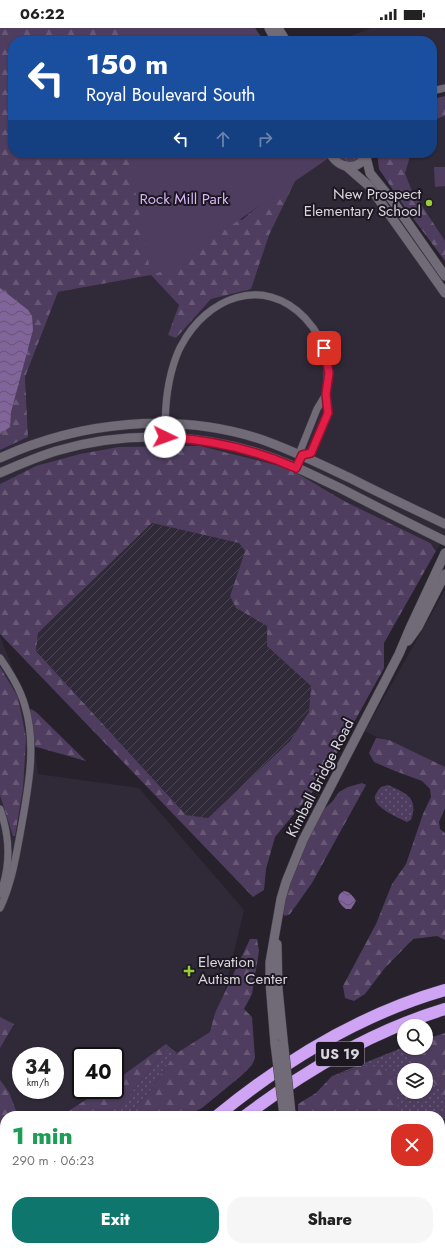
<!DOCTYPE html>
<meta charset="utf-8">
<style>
body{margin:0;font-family:Jost,sans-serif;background:#f6f6f6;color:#222;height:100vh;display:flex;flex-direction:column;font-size:15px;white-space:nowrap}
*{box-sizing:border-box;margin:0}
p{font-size:13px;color:#767676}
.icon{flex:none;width:22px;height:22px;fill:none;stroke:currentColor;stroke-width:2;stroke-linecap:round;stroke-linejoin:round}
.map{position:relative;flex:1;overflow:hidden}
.drawer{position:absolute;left:0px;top:1083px;width:445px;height:140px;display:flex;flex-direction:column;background:#fff;border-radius:16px 16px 0 0;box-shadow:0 1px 3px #0004}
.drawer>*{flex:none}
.banner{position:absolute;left:8px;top:8px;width:429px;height:122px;border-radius:16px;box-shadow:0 1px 3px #0004;background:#1a4fa0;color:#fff;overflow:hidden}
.tools{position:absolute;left:397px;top:991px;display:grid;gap:8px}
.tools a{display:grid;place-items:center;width:36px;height:36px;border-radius:50%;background:#fff;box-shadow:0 1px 3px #0004;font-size:20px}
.speed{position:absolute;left:12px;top:1019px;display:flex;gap:8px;font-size:20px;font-weight:700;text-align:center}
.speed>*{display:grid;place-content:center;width:52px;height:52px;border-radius:50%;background:#fff;box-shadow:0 1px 3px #0004;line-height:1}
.speed small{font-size:10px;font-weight:400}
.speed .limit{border:2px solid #111;border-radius:6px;background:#fff;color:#111}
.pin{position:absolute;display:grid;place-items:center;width:34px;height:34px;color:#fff;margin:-17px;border-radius:8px;box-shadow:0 2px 6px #0006}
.me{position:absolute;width:44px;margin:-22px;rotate:93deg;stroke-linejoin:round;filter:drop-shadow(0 0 3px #0008)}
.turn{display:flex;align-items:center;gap:14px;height:84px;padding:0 12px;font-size:18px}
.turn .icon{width:52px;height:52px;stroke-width:2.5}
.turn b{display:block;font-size:28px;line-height:34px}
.lanes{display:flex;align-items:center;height:38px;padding:0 12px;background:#0003;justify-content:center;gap:20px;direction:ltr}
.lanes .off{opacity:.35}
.round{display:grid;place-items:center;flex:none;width:42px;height:42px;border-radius:16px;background:#f6f6f6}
.head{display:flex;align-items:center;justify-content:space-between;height:68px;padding:0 12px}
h1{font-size:24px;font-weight:800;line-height:30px;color:#1e9e55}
.action{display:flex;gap:8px;margin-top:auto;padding:8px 12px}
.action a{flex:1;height:46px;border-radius:16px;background:#0f766e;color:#fff;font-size:16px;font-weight:800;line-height:46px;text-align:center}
.action a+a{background:#f6f6f6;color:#222}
.status{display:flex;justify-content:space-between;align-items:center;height:28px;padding:0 20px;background:#fff;direction:ltr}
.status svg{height:11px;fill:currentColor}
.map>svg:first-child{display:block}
.built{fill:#302938;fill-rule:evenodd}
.industrial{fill:url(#industrial-furrows)}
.grass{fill:url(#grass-dots)}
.forest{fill:url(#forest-firs);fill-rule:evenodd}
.park{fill:#4f3d5f}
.water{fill:url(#water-waves)}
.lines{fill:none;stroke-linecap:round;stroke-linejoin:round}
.minor-casing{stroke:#443f48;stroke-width:8}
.tertiary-casing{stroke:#443f48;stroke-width:10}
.motorway-casing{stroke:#443f48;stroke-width:13}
.minor{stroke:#716b78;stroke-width:7}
.tertiary{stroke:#716b78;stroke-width:9}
.motorway{stroke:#cfa4f5;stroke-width:12}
.tertiary-bridge-casing{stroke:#443f48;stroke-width:10;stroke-linecap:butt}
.tertiary-bridge{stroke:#716b78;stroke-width:9}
.route-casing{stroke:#92132f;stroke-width:10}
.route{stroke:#e11d48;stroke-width:7}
.poi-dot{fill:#96cc3a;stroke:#1d1722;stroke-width:1.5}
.labels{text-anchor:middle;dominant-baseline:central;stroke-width:4;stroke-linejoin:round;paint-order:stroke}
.shield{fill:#1d1722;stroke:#a19da5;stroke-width:1}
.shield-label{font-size:14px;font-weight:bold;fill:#d9d6dd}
.poi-label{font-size:15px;fill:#d9d6dd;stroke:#1d1722;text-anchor:end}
.park-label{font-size:15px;fill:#d7b6f5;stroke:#1d1722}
.street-label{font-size:15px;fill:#d9d6dd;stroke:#1d1722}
</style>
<div class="status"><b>06:22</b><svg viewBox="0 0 49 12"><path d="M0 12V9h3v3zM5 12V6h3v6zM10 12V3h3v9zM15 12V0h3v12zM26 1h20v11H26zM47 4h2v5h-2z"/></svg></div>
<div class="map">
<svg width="445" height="1223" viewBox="0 0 445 1223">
<defs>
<pattern id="industrial-furrows" width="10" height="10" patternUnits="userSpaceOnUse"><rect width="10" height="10" fill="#302938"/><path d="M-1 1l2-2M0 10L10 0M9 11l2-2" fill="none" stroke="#4d4754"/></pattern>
<pattern id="grass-dots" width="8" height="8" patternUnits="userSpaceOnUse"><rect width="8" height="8" fill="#4f3d5f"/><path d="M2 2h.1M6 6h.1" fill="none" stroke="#685876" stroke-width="1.8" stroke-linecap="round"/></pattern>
<pattern id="forest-firs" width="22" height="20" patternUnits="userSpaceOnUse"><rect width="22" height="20" fill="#4f3d5f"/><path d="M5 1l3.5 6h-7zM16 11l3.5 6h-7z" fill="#685876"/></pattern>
<pattern id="water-waves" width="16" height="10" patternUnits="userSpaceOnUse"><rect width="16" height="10" fill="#81659a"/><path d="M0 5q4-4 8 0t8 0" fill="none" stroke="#645472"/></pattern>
</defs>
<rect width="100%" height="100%" fill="#26212b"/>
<g class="built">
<path d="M 371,0 L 442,0 L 445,4 L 445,64 L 432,67 L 432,13 L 338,13 Z"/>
<path d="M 445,73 L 445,219 L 383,125 L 432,125 L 432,75 Z"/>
<path d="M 336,125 L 350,137 L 361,156 L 445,259 L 445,510 L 436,523 L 434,519 L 346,474 L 322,459 L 36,438 L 0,456 L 0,422 L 28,409 L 25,349 L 58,264 L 151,247 Z"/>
<path d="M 445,562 L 445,743 L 365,703 Z"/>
<path d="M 0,608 L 29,682 L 38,746 L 139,760 L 244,882 L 213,1011 L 117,1088 L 5,1088 L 0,1192 ZM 21,1028 L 55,1028 L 55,1062 L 21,1062 ZM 81,1028 L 115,1028 L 115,1062 L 81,1062 Z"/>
<path d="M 445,1067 L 445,1223 L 346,1223 L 343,1218 L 440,1218 L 440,1088 Z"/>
</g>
<path class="industrial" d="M 152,495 L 239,515 L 245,523 L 230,568 L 236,580 L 267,598 L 267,618 L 311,658 L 309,684 L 290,713 L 209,790 L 186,787 L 36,623 L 38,605 Z"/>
<g class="grass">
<path d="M 335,125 L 363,125 L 357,134 C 347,134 341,133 335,125 Z"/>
<path d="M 388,757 C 406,765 419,770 411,792 L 407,794 C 399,790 372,779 375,768 C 376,765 379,761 381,759 Z"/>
<path d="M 168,1018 L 177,1025 L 164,1041 L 151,1062 L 127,1088 L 112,1088 L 167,1021 Z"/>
<path d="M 404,1019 L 410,1020 L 406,1024 L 408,1030 L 421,1037 L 425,1042 L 404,1042 L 404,1064 L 426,1064 L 426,1044 L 445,1069 L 445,1089 L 440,1096 L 440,1088 L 397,1088 L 364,1038 L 332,1048 Z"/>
</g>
<g class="forest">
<path d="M 0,0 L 255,0 L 263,13 L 13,13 L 13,125 L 191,125 L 198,178 L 242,192 L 290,152 L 295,153 L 269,207 L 251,261 L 211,271 L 176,310 L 168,307 L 179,277 L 151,247 L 58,264 L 25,349 L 28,409 L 0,422 Z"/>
<path d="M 445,68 L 445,88 L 436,91 L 432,96 L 432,71 Z"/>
<path d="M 377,125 L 411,125 L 405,145 L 411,161 L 445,213 L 445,233 L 401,174 L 379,141 Z"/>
<path d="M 200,418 L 288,440 L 346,474 L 430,515 L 436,523 L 384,615 L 384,640 L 322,752 L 275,809 L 266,841 L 264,862 L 253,869 L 0,606 L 0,456 L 36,438 L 80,426 L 119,419 ZM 152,495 L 239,515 L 245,523 L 230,568 L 236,580 L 267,598 L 267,618 L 311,658 L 309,684 L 290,713 L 208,790 L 186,787 L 36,623 L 38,605 Z"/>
<path d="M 0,639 L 18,669 L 26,710 L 23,760 L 15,808 L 13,808 L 0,767 Z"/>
<path d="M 31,681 L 36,684 L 86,733 L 33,718 L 29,682 Z"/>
<path d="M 376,710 L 389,712 L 445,739 L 445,780 L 439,794 L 440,801 L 445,805 L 445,912 L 437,908 L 413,911 L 384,941 L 365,966 L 354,973 L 345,970 L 343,958 L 376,896 L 392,856 L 406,836 L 423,786 L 431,769 L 430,761 L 422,753 L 395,743 L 374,734 L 369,725 Z"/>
<path d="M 362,755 L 366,757 L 312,855 L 290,886 L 285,888 L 282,885 L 287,859 L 300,825 L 316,794 L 325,780 L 332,774 L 339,764 L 348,759 Z"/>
<path d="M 250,911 L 257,911 L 259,923 L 252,966 L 244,981 L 252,989 L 255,1030 L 252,1037 L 241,1048 L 202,1080 L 187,1088 L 127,1088 L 151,1062 L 164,1041 L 177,1025 L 210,1004 L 215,985 Z"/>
<path d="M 0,989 L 14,996 L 0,1020 Z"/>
<path d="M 445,1005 L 445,1069 L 426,1044 L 426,1042 L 421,1037 L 408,1030 L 406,1024 L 410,1020 L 426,1020 L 426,1011 Z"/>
<path d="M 166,1016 L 168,1018 L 167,1021 L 112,1088 L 61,1088 L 101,1062 L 115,1062 L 115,1053 Z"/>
<path d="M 364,1038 L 381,1039 L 393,1047 L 400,1061 L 396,1073 L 400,1082 L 397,1088 L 298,1088 L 298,1076 L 316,1065 L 332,1048 Z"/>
<path d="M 0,1052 L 9,1064 L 18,1088 L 5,1088 L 5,1201 L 0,1206 Z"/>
<path d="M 5,1215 L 5,1218 L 36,1218 L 30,1223 L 0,1223 L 0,1219 Z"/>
<path d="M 117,1218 L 191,1218 L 186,1223 L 110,1223 Z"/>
</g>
<g class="park">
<path d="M 129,0 L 255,0 L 264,13 L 120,13 Z"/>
<path d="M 128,125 L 336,125 L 223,203 L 209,210 L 185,236 L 151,247 Z"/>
<path d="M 434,139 L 445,139 L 445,158 L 435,159 Z"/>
</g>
<g class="water">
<path d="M 0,260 L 28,282 L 32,288 L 33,302 L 11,384 L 10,399 L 0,406 Z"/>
<path d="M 344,863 C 350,864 353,868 356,873 L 351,881 L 346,881 C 339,876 334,868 344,863 Z"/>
</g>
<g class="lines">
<g class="minor-casing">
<g id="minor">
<path d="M 432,63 L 445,60"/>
<path d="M 165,409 C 165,383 166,360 174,335 C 176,329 178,323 181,318 C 206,270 263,246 305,290 C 314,300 323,312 326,326 C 329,339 327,352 326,365 C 326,372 329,380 327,386 C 325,397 315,414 311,425 L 302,427"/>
<path d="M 296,440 L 302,427 L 301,421 L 317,381 L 326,366"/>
<path d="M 0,630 C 10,645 20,660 25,678 C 37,718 28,761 21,801 C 16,828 12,855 0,880"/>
<path d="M 0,781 C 10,809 11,838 0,866"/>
<path d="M 244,1223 L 248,1220 L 254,1219 L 259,1223"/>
</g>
</g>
<g class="tertiary-casing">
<g id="tertiary">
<path d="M 269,0 L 276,13"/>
<path d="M 278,0 L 286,13"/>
<path d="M 330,125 C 339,142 360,144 367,125"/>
<path d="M 366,129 L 370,145 L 392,172 L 445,248"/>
<path d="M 346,138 L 369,158 L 377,169 L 445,265"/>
<path d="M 0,430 C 80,393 176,384 260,411 C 292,422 322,437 352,451 C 383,467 414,481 445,496"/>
<path d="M 0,445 C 18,437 37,429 56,423 C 127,402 204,405 273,430 C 296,438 318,450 340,460 C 375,478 410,496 445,513"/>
<path d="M 408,613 L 418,599 L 445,546"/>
<path d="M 277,916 L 278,961 L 283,1011"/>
<path d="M 275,1016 L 270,954 L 270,934 L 281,871 L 286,854 L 303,812 L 399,626 L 410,600 L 445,525"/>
<path d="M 329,1218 L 332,1223"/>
</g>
</g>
<g class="motorway-casing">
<g id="motorway">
<path d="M 217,1088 C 284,1033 361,986 445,962"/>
<path d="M 245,1088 C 306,1042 372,1003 445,981"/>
<path d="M 55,1223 L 61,1218"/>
<path d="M 84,1223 L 90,1218"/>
</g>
</g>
<use href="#minor" class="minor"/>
<use href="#tertiary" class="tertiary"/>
<use href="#motorway" class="motorway"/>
<g class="tertiary-bridge-casing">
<g id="tertiary-bridge">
<path d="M 283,1011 L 291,1085"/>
<path d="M 275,1016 L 284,1088"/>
</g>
</g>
<use href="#tertiary-bridge" class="tertiary-bridge"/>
</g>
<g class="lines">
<g class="route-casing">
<path id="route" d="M 165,409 C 211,412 254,421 296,440 L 302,427 L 311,425 L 328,385 L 326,366 L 329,345 L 324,320"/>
</g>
<use href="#route" class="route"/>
</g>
<g class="poi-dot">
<circle cx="429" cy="175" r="4"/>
<path d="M187 937h4v4h4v4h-4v4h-4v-4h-4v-4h4z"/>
</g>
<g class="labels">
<rect class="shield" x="316" y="1014" width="48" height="24" rx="3"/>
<g class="shield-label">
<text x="340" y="1026">US 19</text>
</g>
<g class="poi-label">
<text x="421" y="166">New Prospect<tspan x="421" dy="17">Elementary School</tspan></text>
<text x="198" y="934" text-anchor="start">Elevation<tspan x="198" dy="17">Autism Center</tspan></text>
</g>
<g class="park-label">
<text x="184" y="171">Rock Mill Park</text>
</g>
<g class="street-label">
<text transform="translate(320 750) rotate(-63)">Kimball Bridge Road</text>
</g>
</g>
</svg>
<div class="tools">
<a><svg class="icon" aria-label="search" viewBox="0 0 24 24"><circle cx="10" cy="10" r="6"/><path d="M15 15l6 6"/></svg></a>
<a><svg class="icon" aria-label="layers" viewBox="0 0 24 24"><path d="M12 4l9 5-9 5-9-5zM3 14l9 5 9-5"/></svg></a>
</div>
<div class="speed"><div>34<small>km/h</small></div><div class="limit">40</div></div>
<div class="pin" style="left:324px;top:320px;background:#d93025"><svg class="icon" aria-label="arrive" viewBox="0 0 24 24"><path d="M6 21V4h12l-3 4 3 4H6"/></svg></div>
<svg class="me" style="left:165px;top:409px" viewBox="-20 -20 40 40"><circle r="19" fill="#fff"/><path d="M0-13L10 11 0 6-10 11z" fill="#e11d48"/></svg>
<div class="banner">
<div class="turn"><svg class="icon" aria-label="left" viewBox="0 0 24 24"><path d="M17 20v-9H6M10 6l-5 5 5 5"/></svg><div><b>150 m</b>Royal Boulevard South</div></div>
<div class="lanes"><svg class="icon" aria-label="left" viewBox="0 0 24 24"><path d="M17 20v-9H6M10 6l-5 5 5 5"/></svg><svg class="icon off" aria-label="ahead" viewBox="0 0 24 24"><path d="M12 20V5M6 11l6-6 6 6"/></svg><svg class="icon off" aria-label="right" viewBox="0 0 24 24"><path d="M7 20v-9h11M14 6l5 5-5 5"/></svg></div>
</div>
<section class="drawer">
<div class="head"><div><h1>1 min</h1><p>290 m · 06:23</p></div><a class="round" style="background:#d93025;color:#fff"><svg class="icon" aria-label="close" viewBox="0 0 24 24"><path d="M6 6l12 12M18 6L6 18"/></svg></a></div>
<div class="action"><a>Exit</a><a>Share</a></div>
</section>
</div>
